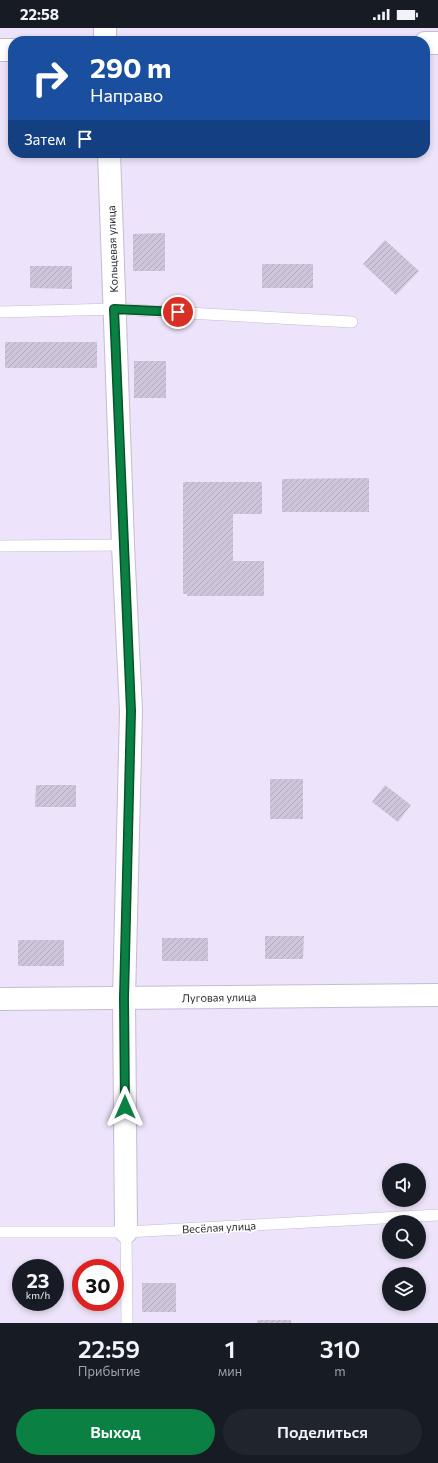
<!DOCTYPE html>
<html lang="ru">
<meta charset="utf-8">
<style>
body{margin:0;font-family:Commissioner,sans-serif;background:#20242c;color:#f1f3f6;height:100vh;display:flex;flex-direction:column;font-size:15px;white-space:nowrap}
*{box-sizing:border-box;margin:0}
p{font-size:13px;color:#9ea1a6}
.icon{flex:none;width:22px;height:22px;fill:none;stroke:currentColor;stroke-width:2;stroke-linecap:round;stroke-linejoin:round}
.map{position:relative;height:1295px;overflow:hidden}
.sheet{display:flex;flex-direction:column;background:#171b24;flex:1}
.sheet>*{flex:none}
.guide{position:absolute;left:8px;top:8px;width:422px;height:122px;border-radius:16px;box-shadow:0 2px 6px #0003;background:#1a4fa0;color:#fff;overflow:hidden}
.controls{position:absolute;left:382px;top:1135px;display:grid;gap:8px}
.controls a{display:grid;place-items:center;width:44px;height:44px;border-radius:50%;background:#171b24;box-shadow:0 2px 6px #0003;font-size:20px}
.speed{position:absolute;left:12px;top:1231px;display:flex;gap:8px;font-size:20px;font-weight:700;text-align:center}
.speed>*{display:grid;place-content:center;width:52px;height:52px;border-radius:50%;background:#171b24;box-shadow:0 2px 6px #0003;line-height:1}
.speed small{font-size:10px;font-weight:400}
.speed .limit{border:6px solid #d22;background:#fff;color:#111}
.pin{position:absolute;display:grid;place-items:center;width:34px;height:34px;color:#fff;margin:-17px;border:2px solid #fff;border-radius:50%;box-shadow:0 1px 4px #0007}
.me{position:absolute;width:44px;margin:-22px;rotate:0deg;stroke-linejoin:round;filter:drop-shadow(0 0 3px #0008)}
.turn{display:flex;align-items:center;gap:14px;height:84px;padding:0 16px;font-size:18px}
.turn .icon{width:52px;height:52px;stroke-width:2.5}
.turn b{display:block;font-size:28px;line-height:34px}
.then{display:flex;align-items:center;height:38px;padding:0 16px;background:#0003;gap:8px;font-size:15px}
.eta{display:flex;justify-content:space-evenly;align-items:center;height:68px;text-align:center}
.eta b{font-size:24px;font-weight:600;line-height:28px}
.cta{display:flex;gap:8px;margin-top:auto;padding:8px 16px}
.cta a{flex:1;height:46px;border-radius:24px;background:#0b8043;color:#fff;font-size:16px;font-weight:600;line-height:46px;text-align:center}
.cta a+a{background:#20242c;color:#f1f3f6}
.status{display:flex;justify-content:space-between;align-items:center;height:28px;padding:0 20px;background:#171b24;direction:ltr}
.status svg{height:11px;fill:currentColor}
.map>svg:first-child{display:block}
.building{fill:url(#building-hatch)}
.lines{fill:none;stroke-linecap:round;stroke-linejoin:round}
.lane-casing{stroke:#c6bcd2;stroke-width:12}
.street-casing{stroke:#c6bcd2;stroke-width:24}
.secondary-casing{stroke:#c6bcd2;stroke-width:24}
.lane{stroke:#fff;stroke-width:11}
.street{stroke:#fff;stroke-width:22}
.secondary{stroke:#fff;stroke-width:22}
.route-casing{stroke:#07532c;stroke-width:10}
.route{stroke:#0b8043;stroke-width:7}
.labels{text-anchor:middle;dominant-baseline:central;stroke-width:3.5;stroke-linejoin:round;paint-order:stroke}
.street-label{font-size:11px;fill:#2e2a32;stroke:#fff}
</style>
<div class="status"><b>22:58</b><svg viewBox="0 0 49 12"><path d="M0 12V9h3v3zM5 12V6h3v6zM10 12V3h3v9zM15 12V0h3v12zM26 1h20v11H26zM47 4h2v5h-2z"/></svg></div>
<div class="map">
<svg width="438" height="1295" viewBox="0 0 438 1295">
<defs>
<pattern id="building-hatch" width="6" height="6" patternUnits="userSpaceOnUse"><rect width="6" height="6" fill="#cfc5db"/><path d="M-1 1l2-2M0 6l6-6M5 7l2-2" fill="none" stroke="#b2a9bc"/></pattern>
</defs>
<rect width="100%" height="100%" fill="#ede3fa"/>
<g class="building">
<path d="M 165,205 L 165,243 L 133,243 L 133,206 Z"/>
<path d="M 385,212 L 419,243 L 396,267 L 363,236 Z"/>
<rect x="262" y="236" width="51" height="24"/>
<path d="M 30,238 L 72,238 L 72,261 L 30,260 Z"/>
<rect x="5" y="314" width="92" height="26"/>
<rect x="134" y="333" width="32" height="37"/>
<path d="M 369,450 L 369,484 L 282,484 L 282,451 Z"/>
<path d="M 183,454 L 262,454 L 262,486 L 233,486 L 233,533 L 264,533 L 264,568 L 187,568 L 187,566 L 183,566 Z"/>
<rect x="270" y="751" width="33" height="40"/>
<path d="M 36,757 L 76,757 L 76,779 L 35,779 Z"/>
<path d="M 385,757 L 411,777 L 398,794 L 372,774 Z"/>
<path d="M 265,908 L 304,908 L 303,931 L 265,931 Z"/>
<rect x="162" y="910" width="46" height="23"/>
<rect x="18" y="912" width="46" height="26"/>
<rect x="142" y="1255" width="34" height="29"/>
<rect x="257" y="1292" width="34" height="3"/>
</g>
<g class="lines">
<g class="lane-casing">
<g id="lane">
<path d="M 0,284 L 115,281 L 352,294"/>
<path d="M 0,518 L 123,517"/>
<path d="M 0,1204 L 126,1204 L 438,1187"/>
<path d="M 126,1204 L 127,1295"/>
</g>
</g>
<g class="street-casing">
<g id="street">
<path d="M 105,13 L 105,0"/>
<path d="M 109,125 L 123,517 L 131,683 L 124,970 L 126,1204"/>
<path d="M 0,971 L 438,967"/>
</g>
</g>
<g class="secondary-casing">
<g id="secondary">
<path d="M 425,15 L 438,15"/>
<path d="M 0,22 L 13,22"/>
</g>
</g>
<use href="#lane" class="lane"/>
<use href="#street" class="street"/>
<use href="#secondary" class="secondary"/>
</g>
<g class="lines">
<g class="route-casing">
<path id="route" d="M 125,1079 L 124,970 L 131,683 L 114,281 L 178,284"/>
</g>
<use href="#route" class="route"/>
</g>
<g class="labels">
<g class="street-label">
<text transform="translate(112 221) rotate(-92)">Кольцевая улица</text>
<text transform="translate(219 969) rotate(-1)">Луговая улица</text>
<text transform="translate(219 1199) rotate(-3)">Весёлая улица</text>
</g>
</g>
</svg>
<div class="controls">
<a><svg class="icon" aria-label="sound" viewBox="0 0 24 24"><path d="M4 9h4l5-4v14l-5-4H4zM17 9q2 3 0 6"/></svg></a>
<a><svg class="icon" aria-label="search" viewBox="0 0 24 24"><circle cx="10" cy="10" r="6"/><path d="M15 15l6 6"/></svg></a>
<a><svg class="icon" aria-label="layers" viewBox="0 0 24 24"><path d="M12 4l9 5-9 5-9-5zM3 14l9 5 9-5"/></svg></a>
</div>
<div class="speed"><div>23<small>km/h</small></div><div class="limit">30</div></div>
<div class="pin" style="left:178px;top:284px;background:#d93025"><svg class="icon" aria-label="arrive" viewBox="0 0 24 24"><path d="M6 21V4h12l-3 4 3 4H6"/></svg></div>
<svg class="me" style="left:125px;top:1079px" viewBox="-20 -20 40 40"><path d="M0-17L14 15 0 8-14 15z" fill="#0b8043" stroke="#fff" stroke-width="4"/></svg>
<div class="guide">
<div class="turn"><svg class="icon" aria-label="right" viewBox="0 0 24 24"><path d="M7 20v-9h11M14 6l5 5-5 5"/></svg><div><b>290 m</b>Направо</div></div>
<div class="then">Затем<svg class="icon" aria-label="arrive" viewBox="0 0 24 24"><path d="M6 21V4h12l-3 4 3 4H6"/></svg></div>
</div>
</div>
<section class="sheet">
<div class="eta">
<div><b>22:59</b><p>Прибытие</p></div>
<div><b>1</b><p>мин</p></div>
<div><b>310</b><p>m</p></div>
</div>
<div class="cta"><a>Выход</a><a>Поделиться</a></div>
</section>
